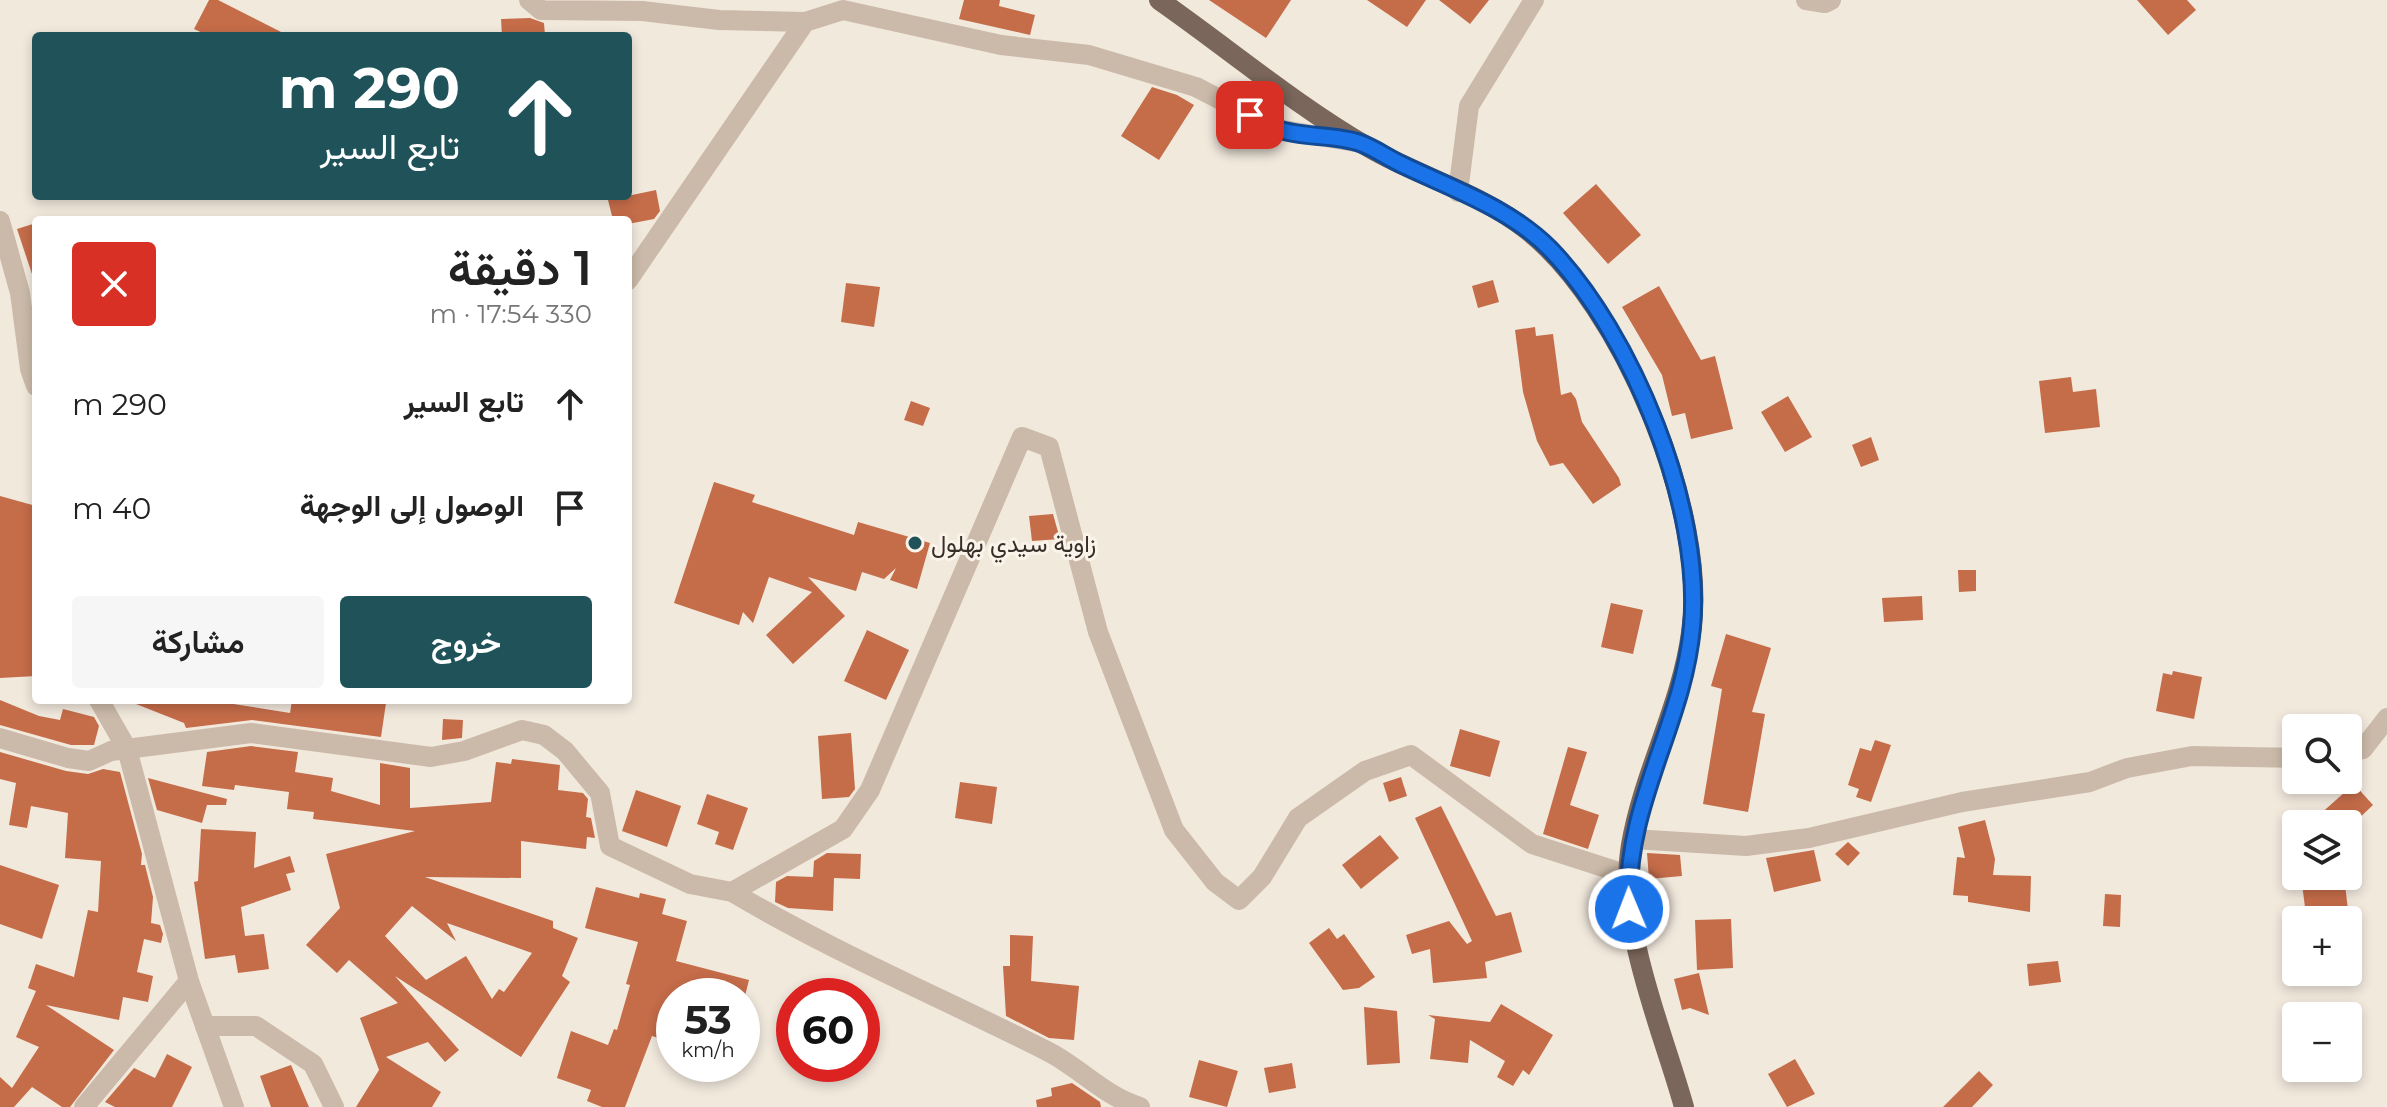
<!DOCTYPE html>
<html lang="ar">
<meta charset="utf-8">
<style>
body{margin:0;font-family:Montserrat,Vazirmatn,sans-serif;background:#f6f6f6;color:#222;direction:rtl;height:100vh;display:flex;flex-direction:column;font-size:30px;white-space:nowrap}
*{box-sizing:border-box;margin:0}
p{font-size:26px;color:#767676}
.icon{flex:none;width:44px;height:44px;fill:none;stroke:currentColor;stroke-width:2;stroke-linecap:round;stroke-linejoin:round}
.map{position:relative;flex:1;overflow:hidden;direction:ltr}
.side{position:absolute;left:32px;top:216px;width:600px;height:488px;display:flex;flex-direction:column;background:#fff;border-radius:8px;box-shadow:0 4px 12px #0003;direction:rtl}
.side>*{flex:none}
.guide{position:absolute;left:32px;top:32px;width:600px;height:168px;border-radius:8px;box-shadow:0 4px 12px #0003;direction:rtl;background:#1f5359;color:#fff;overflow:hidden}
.controls{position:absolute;left:2282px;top:714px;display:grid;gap:16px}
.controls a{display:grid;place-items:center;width:80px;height:80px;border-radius:8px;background:#fff;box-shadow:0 4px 12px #0003;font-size:40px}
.speed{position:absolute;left:656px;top:978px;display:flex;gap:16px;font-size:40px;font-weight:700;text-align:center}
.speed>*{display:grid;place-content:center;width:104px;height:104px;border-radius:50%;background:#fff;box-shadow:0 4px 12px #0003;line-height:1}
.speed small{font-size:20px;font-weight:400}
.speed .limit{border:12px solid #d22;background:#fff;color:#111}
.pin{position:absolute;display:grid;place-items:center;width:68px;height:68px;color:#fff;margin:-34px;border-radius:16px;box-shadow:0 4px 12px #0006}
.me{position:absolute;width:88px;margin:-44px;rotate:359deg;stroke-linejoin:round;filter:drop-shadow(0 0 6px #0008)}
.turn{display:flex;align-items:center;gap:28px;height:168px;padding:0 40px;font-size:36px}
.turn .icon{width:104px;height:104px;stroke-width:2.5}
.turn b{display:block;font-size:56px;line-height:68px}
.round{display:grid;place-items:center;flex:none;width:84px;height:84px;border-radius:8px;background:#f6f6f6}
.overview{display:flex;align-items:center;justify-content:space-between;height:136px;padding:0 40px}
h1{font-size:48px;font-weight:600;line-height:60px}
.button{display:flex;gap:16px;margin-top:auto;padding:16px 40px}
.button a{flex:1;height:92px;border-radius:8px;background:#1f5359;color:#fff;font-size:32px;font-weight:600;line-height:92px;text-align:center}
.button a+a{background:#f6f6f6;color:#222}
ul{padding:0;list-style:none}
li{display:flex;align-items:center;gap:24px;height:104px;padding:0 40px}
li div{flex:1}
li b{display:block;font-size:30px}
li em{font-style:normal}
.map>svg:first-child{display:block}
.building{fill:#c56c49;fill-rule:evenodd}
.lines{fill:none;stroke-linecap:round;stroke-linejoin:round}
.minor{stroke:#cbbaa9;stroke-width:20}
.major{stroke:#7a665a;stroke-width:20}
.route-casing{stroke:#114b97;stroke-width:20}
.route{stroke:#1a73e8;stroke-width:14}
.poi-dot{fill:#1f5359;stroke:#faf3ea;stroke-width:3}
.labels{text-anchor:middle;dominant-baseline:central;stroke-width:6;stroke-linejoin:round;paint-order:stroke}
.poi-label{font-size:24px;fill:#382e29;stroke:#faf3ea;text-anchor:start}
</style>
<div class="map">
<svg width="2387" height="1107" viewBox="0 0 2387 1107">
<rect width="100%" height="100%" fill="#f2e9dd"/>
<g class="building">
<path d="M 209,0 L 218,0 L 289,36 L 209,36 L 194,29 Z"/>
<path d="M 964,0 L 1000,0 L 999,6 L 1035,15 L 1030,35 L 959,19 Z"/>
<path d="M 1209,0 L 1291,0 L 1266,38 Z"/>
<path d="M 1367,0 L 1426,0 L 1407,27 Z"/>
<path d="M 1439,0 L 1489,0 L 1470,24 Z"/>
<path d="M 2137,0 L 2187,0 L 2196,10 L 2168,35 Z"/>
<path d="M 530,18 L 544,23 L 545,36 L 502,36 L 501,19 Z"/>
<path d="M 1152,87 L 1177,95 L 1194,105 L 1159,160 L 1121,136 Z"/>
<path d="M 1596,184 L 1641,235 L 1608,264 L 1563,213 Z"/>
<path d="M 656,190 L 660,211 L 654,219 L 628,224 L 628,220 L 613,220 L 608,200 Z"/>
<path d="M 36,223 L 36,277 L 33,277 L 17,229 Z"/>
<path d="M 1493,280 L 1499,302 L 1478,308 L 1472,286 Z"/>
<path d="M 846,283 L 880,287 L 874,327 L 841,322 Z"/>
<path d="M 1659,286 L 1701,360 L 1715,356 L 1733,429 L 1691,439 L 1685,413 L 1672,416 L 1662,375 L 1622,307 Z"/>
<path d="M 1535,327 L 1536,336 L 1553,334 L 1561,395 L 1571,392 L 1576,399 L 1582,422 L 1619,478 L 1621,485 L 1593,504 L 1563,463 L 1550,466 L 1537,441 L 1523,392 L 1515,330 Z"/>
<path d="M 2071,377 L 2073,392 L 2096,389 L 2100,427 L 2045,433 L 2039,381 Z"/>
<path d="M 1788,396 L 1812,437 L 1785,452 L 1761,412 Z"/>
<path d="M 911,401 L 930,408 L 923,426 L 904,420 Z"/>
<path d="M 1871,437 L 1879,460 L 1861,467 L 1852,445 Z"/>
<path d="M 714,482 L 755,495 L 752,502 L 854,535 L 858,522 L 930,543 L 917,589 L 890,580 L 896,568 L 884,579 L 862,572 L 856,591 L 808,577 L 845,616 L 793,664 L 766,635 L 812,592 L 769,577 L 753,623 L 743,612 L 739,625 L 674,603 Z"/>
<path d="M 0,496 L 36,506 L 36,676 L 0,678 Z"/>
<path d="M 1053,514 L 1060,539 L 1032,541 L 1029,516 Z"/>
<path d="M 1958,570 L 1976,570 L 1976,591 L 1959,592 Z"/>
<path d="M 1922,596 L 1923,620 L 1884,622 L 1882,598 Z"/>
<path d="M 1611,603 L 1643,610 L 1633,654 L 1601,647 Z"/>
<path d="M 867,630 L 909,650 L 886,700 L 844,681 Z"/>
<path d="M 1726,634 L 1771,648 L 1752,712 L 1765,714 L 1748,812 L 1703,804 L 1722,689 L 1711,686 Z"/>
<path d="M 2173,671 L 2202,677 L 2194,719 L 2156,711 L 2163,673 L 2172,675 Z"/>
<path d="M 0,700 L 39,716 L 60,720 L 63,709 L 94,717 L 99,726 L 94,745 L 71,745 L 0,725 Z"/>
<path d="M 126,700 L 227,700 L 227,703 L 290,713 L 292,700 L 386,703 L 381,737 L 252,720 L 186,728 L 184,723 Z"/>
<path d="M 443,719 L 463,720 L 462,738 L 442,740 Z"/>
<path d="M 1460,729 L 1500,741 L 1490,777 L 1450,766 Z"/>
<path d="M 851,733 L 855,789 L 849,797 L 822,799 L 818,736 Z"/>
<path d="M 1875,740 L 1891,745 L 1871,802 L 1856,797 L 1859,789 L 1848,785 L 1860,748 L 1871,751 Z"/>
<path d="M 251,746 L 298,752 L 295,772 L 333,778 L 331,791 L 380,805 L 380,763 L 410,768 L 410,808 L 491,802 L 496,762 L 511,764 L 512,759 L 560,765 L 558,790 L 583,793 L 588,799 L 586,817 L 591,818 L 595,838 L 587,837 L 586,849 L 521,841 L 521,878 L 425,877 L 553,921 L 553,928 L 578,938 L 562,976 L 570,982 L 521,1057 L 395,976 L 459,1050 L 445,1062 L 428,1042 L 386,1057 L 441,1092 L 432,1107 L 356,1107 L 379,1070 L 360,1018 L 398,1003 L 349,960 L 337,973 L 306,945 L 340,908 L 326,854 L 415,831 L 313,819 L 314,812 L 287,809 L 289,792 L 235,785 L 234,790 L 202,786 L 207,752 ZM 412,906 L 456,941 L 447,923 L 532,953 L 504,992 L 499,989 L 492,999 L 466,956 L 426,980 L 385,936 Z"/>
<path d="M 1568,747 L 1587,752 L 1570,805 L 1599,815 L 1588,849 L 1543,834 Z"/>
<path d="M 0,752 L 66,771 L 88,774 L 103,769 L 120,772 L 142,854 L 141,865 L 145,865 L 153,897 L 151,923 L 160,925 L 163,934 L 161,943 L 144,939 L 137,972 L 153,976 L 148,1002 L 123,997 L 119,1020 L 46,1005 L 114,1050 L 70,1107 L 62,1107 L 32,1087 L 14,1107 L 0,1107 L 0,1077 L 12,1088 L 39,1047 L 16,1037 L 36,991 L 28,988 L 36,964 L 74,977 L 88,910 L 98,912 L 101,861 L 65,858 L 68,813 L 31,806 L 27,828 L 9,825 L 16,783 L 0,779 Z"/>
<path d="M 1401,777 L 1407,796 L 1389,802 L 1383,783 Z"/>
<path d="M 148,778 L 227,799 L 226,805 L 207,805 L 202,823 L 157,810 Z"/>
<path d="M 960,782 L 997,787 L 992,824 L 955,818 Z"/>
<path d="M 2354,784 L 2373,805 L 2353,824 L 2309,824 Z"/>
<path d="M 636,790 L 681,806 L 667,847 L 622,831 Z"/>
<path d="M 707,794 L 748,808 L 733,850 L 715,844 L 719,832 L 697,824 Z"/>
<path d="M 1441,806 L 1496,916 L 1511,912 L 1522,952 L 1485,962 L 1487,978 L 1433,983 L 1430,949 L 1412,954 L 1406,935 L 1449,921 L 1467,944 L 1472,941 L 1415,818 Z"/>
<path d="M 1985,820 L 1995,859 L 1993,875 L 2031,876 L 2030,912 L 1968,902 L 1968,896 L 1953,895 L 1957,857 L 1965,858 L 1958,827 Z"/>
<path d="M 201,829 L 256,832 L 254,868 L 290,856 L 295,872 L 286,874 L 291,890 L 241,907 L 245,936 L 264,934 L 269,969 L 238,973 L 235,955 L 205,959 L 194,882 L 198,881 Z"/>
<path d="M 1380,835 L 1399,858 L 1361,889 L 1342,865 Z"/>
<path d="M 1848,842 L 1860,853 L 1848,866 L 1835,854 Z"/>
<path d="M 1814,850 L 1821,881 L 1774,892 L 1766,858 Z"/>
<path d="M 827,853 L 861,854 L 860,879 L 834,878 L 833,911 L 788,908 L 775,902 L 776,882 L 787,876 L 813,877 L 814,861 Z"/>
<path d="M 1647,853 L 1680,855 L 1682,876 L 1649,879 Z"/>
<path d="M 0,865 L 59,885 L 42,939 L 0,924 Z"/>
<path d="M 2301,876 L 2344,876 L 2348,910 L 2306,915 Z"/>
<path d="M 596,887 L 639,898 L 640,893 L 666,899 L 662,914 L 687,921 L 676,961 L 749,980 L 744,1000 L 742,996 L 714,992 L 713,996 L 674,996 L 674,1043 L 652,1036 L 625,1107 L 602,1107 L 587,1101 L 591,1090 L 557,1078 L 571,1031 L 608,1045 L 614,1029 L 617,1030 L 630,985 L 626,984 L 638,942 L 585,928 Z"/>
<path d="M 2105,894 L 2121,895 L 2120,927 L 2103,926 Z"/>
<path d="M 1731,919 L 1733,968 L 1697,970 L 1695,920 Z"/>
<path d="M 1329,928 L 1337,939 L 1344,934 L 1375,977 L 1359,988 L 1343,990 L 1309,943 Z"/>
<path d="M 1010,935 L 1033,936 L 1031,981 L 1079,986 L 1074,1040 L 1049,1038 L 1006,1016 L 1003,966 L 1010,966 Z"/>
<path d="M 2058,961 L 2061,982 L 2029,986 L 2027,964 Z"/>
<path d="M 1699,973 L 1709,1015 L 1690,1008 L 1682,1010 L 1674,979 Z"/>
<path d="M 1501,1004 L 1553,1035 L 1529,1075 L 1523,1070 L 1513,1086 L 1497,1077 L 1505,1061 L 1470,1040 L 1468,1063 L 1430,1059 L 1435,1019 L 1428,1015 L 1490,1022 Z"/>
<path d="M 1364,1007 L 1397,1011 L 1400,1063 L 1367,1065 Z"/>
<path d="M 167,1054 L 192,1067 L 172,1107 L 115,1107 L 105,1102 L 134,1068 L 155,1078 Z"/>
<path d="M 1795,1059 L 1815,1094 L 1787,1107 L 1768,1074 Z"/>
<path d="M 1199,1060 L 1238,1071 L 1227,1107 L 1189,1097 Z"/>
<path d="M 1292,1063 L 1296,1088 L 1269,1093 L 1264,1068 Z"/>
<path d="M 291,1065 L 309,1107 L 271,1107 L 260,1076 Z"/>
<path d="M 1979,1071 L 1993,1085 L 1972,1107 L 1943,1107 Z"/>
<path d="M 1072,1083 L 1100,1102 L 1101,1107 L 1037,1107 L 1036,1100 L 1052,1096 L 1051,1088 Z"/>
</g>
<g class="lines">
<g class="minor">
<path d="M 529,0 L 541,10 L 642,11 L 719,20 L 805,22"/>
<path d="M 1806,0 L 1825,3 L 1831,0"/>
<path d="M 1458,192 L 1469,106 L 1534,0"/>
<path d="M 0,221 L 20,293 L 30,369 L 36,386"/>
<path d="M 628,280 L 805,22 L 843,10 L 1001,45 L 1089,55 L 1196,87 L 1277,129 L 1361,143"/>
<path d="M 99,700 L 127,749 L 189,981 L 234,1107"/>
<path d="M 0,738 L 68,758 L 89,761 L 111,751 L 251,733 L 431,757 L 464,751 L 522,730 L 544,735 L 565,751 L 600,793 L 610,846 L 690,884 L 732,892 L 843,829 L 870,790 L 1022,437 L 1049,447 L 1098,632 L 1174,830 L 1215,882 L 1239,900 L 1262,877 L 1298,818 L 1365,771 L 1411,755 L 1532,844 L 1628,875"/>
<path d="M 2348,751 L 2363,749 L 2387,718"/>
<path d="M 1633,839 L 1746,846 L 1809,838 L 1962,802 L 2090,782 L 2127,768 L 2192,756 L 2296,758"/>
<path d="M 732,892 C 833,952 942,998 1047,1051 C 1079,1067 1104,1096 1140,1107"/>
<path d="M 205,1026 L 256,1026 L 313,1064 L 334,1107"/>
<path d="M 84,1107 L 189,981"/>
</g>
<path class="major" d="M 1159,0 C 1229,49 1294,104 1368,147 C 1419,177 1481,193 1527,230 C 1622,305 1709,513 1691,633 C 1681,707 1643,773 1631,845 C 1617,927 1662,1028 1684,1107"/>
</g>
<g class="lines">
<g class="route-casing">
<path id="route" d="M 1250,115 C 1258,120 1268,126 1277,129 C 1303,138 1334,134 1360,143 C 1375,148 1389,159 1403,165 C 1453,189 1511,209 1550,249 C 1632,334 1703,508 1692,627 C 1683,727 1624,803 1629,909"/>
</g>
<use href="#route" class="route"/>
</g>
<circle class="poi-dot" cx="915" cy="543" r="8"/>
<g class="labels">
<g class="poi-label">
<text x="931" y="543">زاوية سيدي بهلول</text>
</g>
</g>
</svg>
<div class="controls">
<a><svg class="icon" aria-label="search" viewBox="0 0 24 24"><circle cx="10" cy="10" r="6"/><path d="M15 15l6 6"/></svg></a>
<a><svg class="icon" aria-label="layers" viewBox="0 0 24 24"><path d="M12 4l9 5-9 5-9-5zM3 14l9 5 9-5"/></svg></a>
<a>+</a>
<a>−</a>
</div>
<div class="speed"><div>53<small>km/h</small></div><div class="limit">60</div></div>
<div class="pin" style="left:1250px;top:115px;background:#d93025"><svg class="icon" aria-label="arrive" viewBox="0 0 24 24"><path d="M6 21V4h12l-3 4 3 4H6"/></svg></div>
<svg class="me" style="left:1629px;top:909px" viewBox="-20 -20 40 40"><circle r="17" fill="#1a73e8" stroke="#fff" stroke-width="3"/><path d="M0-11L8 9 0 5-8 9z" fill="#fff"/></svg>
<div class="guide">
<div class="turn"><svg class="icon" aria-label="ahead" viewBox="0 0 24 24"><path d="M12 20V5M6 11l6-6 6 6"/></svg><div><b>290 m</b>تابع السير</div></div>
</div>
<section class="side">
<div class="overview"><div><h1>1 دقيقة</h1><p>330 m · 17:54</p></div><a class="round" style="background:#d93025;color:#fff"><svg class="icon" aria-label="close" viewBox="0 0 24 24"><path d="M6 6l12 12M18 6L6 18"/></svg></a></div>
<ul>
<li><svg class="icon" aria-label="ahead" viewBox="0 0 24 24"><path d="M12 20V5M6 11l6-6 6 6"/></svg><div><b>تابع السير</b></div><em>290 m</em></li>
<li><svg class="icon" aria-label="arrive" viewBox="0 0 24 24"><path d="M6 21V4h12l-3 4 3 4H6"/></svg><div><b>الوصول إلى الوجهة</b></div><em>40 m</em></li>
</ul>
<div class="button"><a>خروج</a><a>مشاركة</a></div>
</section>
</div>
